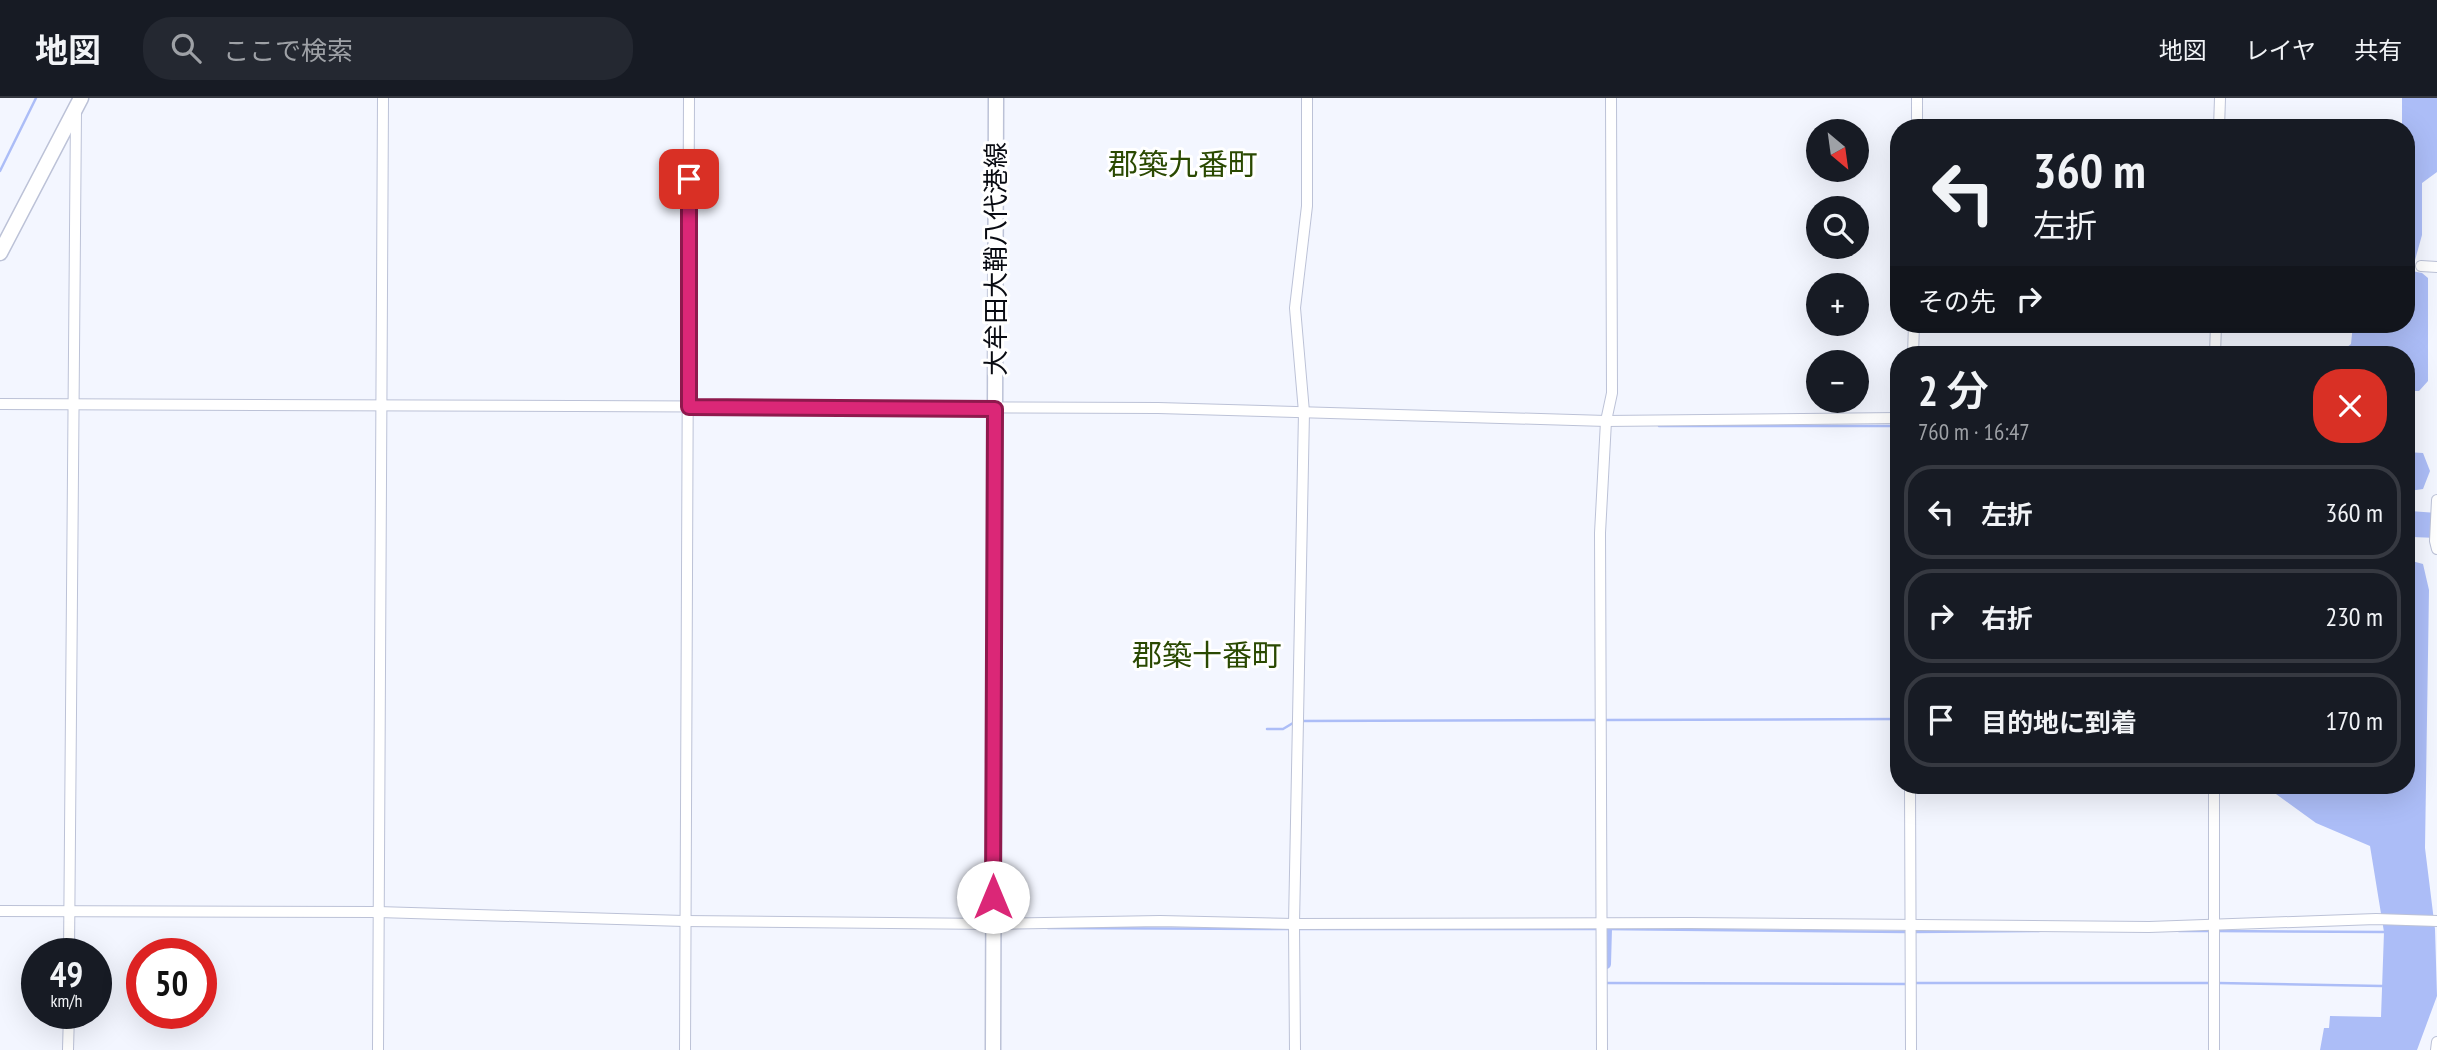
<!DOCTYPE html>
<html lang="ja">
<meta charset="utf-8">
<style>
body{margin:0;font-family:"PT Sans Narrow","Noto Sans JP",sans-serif;background:#242831;color:#f1f3f6;height:100vh;display:flex;flex-direction:column;font-size:26px;white-space:nowrap}
*{box-sizing:border-box;margin:0}
p{font-size:23px;color:#9ea1a6}
.icon{flex:none;width:38px;height:38px;fill:none;stroke:currentColor;stroke-width:2;stroke-linecap:round;stroke-linejoin:round}
.map{position:relative;flex:1;overflow:hidden}
.sheet{position:absolute;left:1890px;top:248px;width:525px;height:448px;display:flex;flex-direction:column;background:#171b24;border-radius:28px;box-shadow:0 7px 28px #0002}
.sheet>*{flex:none}
.hud{position:absolute;left:1890px;top:21px;width:525px;height:214px;border-radius:28px;box-shadow:0 7px 28px #0002;background:#171b24;color:#f1f3f6;overflow:hidden}
.needle{width:46px;rotate:151deg}
.buttons{position:absolute;left:1806px;top:21px;display:grid;gap:14px}
.buttons a{display:grid;place-items:center;width:63px;height:63px;border-radius:50%;background:#171b24;box-shadow:0 7px 28px #0002;font-size:35px}
.speed{position:absolute;left:21px;top:840px;display:flex;gap:14px;font-size:35px;font-weight:700;text-align:center}
.speed>*{display:grid;place-content:center;width:91px;height:91px;border-radius:50%;background:#171b24;box-shadow:0 7px 28px #0002;line-height:1}
.speed small{font-size:18px;font-weight:400}
.speed .limit{border:10px solid #d22;background:#fff;color:#111}
.pin{position:absolute;display:grid;place-items:center;width:60px;height:60px;color:#fff;margin:-30px;border-radius:14px;box-shadow:0 4px 10px #0006}
.me{position:absolute;width:77px;margin:-38px;rotate:0deg;stroke-linejoin:round;filter:drop-shadow(0 0 5px #0008)}
.turn{display:flex;align-items:center;gap:24px;height:147px;padding:0 28px;font-size:32px}
.turn .icon{width:91px;height:91px;stroke-width:2.5}
.turn b{display:block;font-size:49px;line-height:60px}
.then{display:flex;align-items:center;height:66px;padding:0 28px;background:#0003;gap:14px;font-size:26px}
.round{display:grid;place-items:center;flex:none;width:74px;height:74px;border-radius:28px;background:#242831}
.head{display:flex;align-items:center;justify-content:space-between;height:119px;padding:0 28px}
h1{font-size:42px;font-weight:600;line-height:52px}
ul{padding:0;list-style:none}
li{display:flex;align-items:center;gap:21px;height:94px;margin:0 14px 10px;padding:0 14px;border:4px solid #363941;border-radius:28px}
li div{flex:1}
li b{display:block;font-size:26px}
li em{font-style:normal}
header{display:flex;align-items:center;gap:42px;box-sizing:border-box;height:98px;padding:0 35px;background:#171b24;border-bottom:2px solid #363941}
header strong{font-size:33px}
nav{display:flex;gap:38px;margin-inline-start:auto;font-size:24px}
.search{width:490px;height:63px;background:#242831;display:flex;align-items:center;gap:18px;box-sizing:border-box;padding:0 24px;border-radius:28px;color:#9ea1a6;font-size:26px}
.map>svg:first-child{display:block}
.water{fill:#acbdf7}
.lines{fill:none;stroke-linecap:round;stroke-linejoin:round}
.stream{stroke:#acbdf7;stroke-width:2.5}
.canal{stroke:#acbdf7;stroke-width:10}
.minor-casing{stroke:#bcc2d7;stroke-width:12}
.secondary-casing{stroke:#bcc2d7;stroke-width:17}
.minor{stroke:#fff;stroke-width:10}
.secondary{stroke:#fff;stroke-width:14}
.route-casing{stroke:#8e194d;stroke-width:18}
.route{stroke:#db2777;stroke-width:12}
.labels{text-anchor:middle;dominant-baseline:central;stroke-width:6;stroke-linejoin:round;paint-order:stroke}
.street-label{font-size:26px;fill:#090b12;stroke:#fff}
.quarter-label{font-size:30px;fill:#2a4901;stroke:#fff}
</style>
<header>
<strong>地図</strong>
<div class="search"><svg class="icon" aria-label="search" viewBox="0 0 24 24"><circle cx="10" cy="10" r="6"/><path d="M15 15l6 6"/></svg>ここで検索</div>
<nav><a>地図</a><a>レイヤ</a><a>共有</a></nav>
</header>
<div class="map">
<svg width="2437" height="952" viewBox="0 0 2437 952">
<rect width="100%" height="100%" fill="#f3f6ff"/>
<g class="water">
<path d="M 2402,0 L 2437,0 L 2437,74 L 2422,85 L 2422,137 L 2412,173 L 2422,175 L 2428,180 L 2428,283 L 2419,293 L 2406,293 L 2406,257 L 2337,257 L 2351,246 L 2353,226 L 2406,226 L 2406,30 L 2402,30 Z"/>
<path d="M 2406,354 L 2423,355 L 2430,373 L 2423,391 L 2409,393 L 2410,413 L 2437,415 L 2437,440 L 2412,439 L 2408,462 L 2423,466 L 2429,492 L 2425,750 L 2435,831 L 2437,898 L 2417,952 L 2320,952 L 2324,930 L 2329,930 L 2330,918 L 2381,919 L 2384,834 L 2370,748 L 2316,725 L 2265,688 L 2406,688 Z"/>
</g>
<g class="lines">
<g class="stream">
<path d="M 0,73 L 36,0"/>
<path d="M 1659,328 L 1899,328"/>
<path d="M 1604,622 L 1899,621"/>
<path d="M 1300,623 L 1597,622"/>
<path d="M 1267,631 L 1283,631 L 1293,625"/>
<path d="M 1048,830 L 1290,831"/>
<path d="M 1297,831 L 1598,831"/>
<path d="M 1605,831 L 1906,834"/>
<path d="M 2179,833 L 2210,833"/>
<path d="M 2217,833 L 2384,834"/>
<path d="M 1913,834 L 2039,833"/>
<path d="M 1605,885 L 1907,886"/>
<path d="M 1913,885 L 2211,885"/>
<path d="M 2218,885 L 2382,888"/>
</g>
<path class="canal" d="M 1606,866 L 1607,831"/>
<g class="minor-casing">
<g id="minor">
<path d="M 1917,30 L 1917,0"/>
<path d="M 2219,30 L 2220,0"/>
<path d="M 2421,168 L 2437,169"/>
<path d="M 1913,257 L 1914,226"/>
<path d="M 2215,257 L 2216,226"/>
<path d="M 0,306 L 1158,310 L 1606,323 L 1899,320"/>
<path d="M 2437,402 L 2435,443 L 2437,451"/>
<path d="M 1910,688 L 1911,952"/>
<path d="M 2214,688 L 2214,952"/>
<path d="M 0,813 L 378,814 L 684,823 L 993,826 L 1160,823 L 1294,826 L 1690,825 L 2149,829 L 2376,821 L 2437,823"/>
<path d="M 69,856 L 76,13"/>
<path d="M 68,952 L 69,915"/>
<path d="M 378,952 L 383,0"/>
<path d="M 685,952 L 689,0"/>
<path d="M 1295,952 L 1294,826 L 1304,314 L 1295,210 L 1307,108 L 1307,0"/>
<path d="M 1602,952 L 1600,435 L 1606,323 L 1612,295 L 1611,0"/>
<path d="M 2436,952 L 2437,944"/>
</g>
</g>
<g class="secondary-casing">
<g id="secondary">
<path d="M 0,155 L 81,0"/>
<path d="M 993,952 L 996,0"/>
</g>
</g>
<use href="#minor" class="minor"/>
<use href="#secondary" class="secondary"/>
</g>
<g class="lines">
<g class="route-casing">
<path id="route" d="M 689,81 L 689,309 L 995,311 L 993,799"/>
</g>
<use href="#route" class="route"/>
</g>
<g class="labels">
<g class="street-label">
<text transform="translate(995 161) rotate(-90)">大牟田大鞘八代港線</text>
</g>
<g class="quarter-label">
<text x="1183" y="65">郡築九番町</text>
<text x="1207" y="556">郡築十番町</text>
</g>
</g>
</svg>
<div class="buttons">
<a><svg class="needle" viewBox="-14 -14 28 28"><path d="M0-13l5 13h-10z" fill="#e53935"/><path d="M0 13l5-13h-10z" fill="#9ea1a6"/></svg></a>
<a><svg class="icon" aria-label="search" viewBox="0 0 24 24"><circle cx="10" cy="10" r="6"/><path d="M15 15l6 6"/></svg></a>
<a>+</a>
<a>−</a>
</div>
<div class="speed"><div>49<small>km/h</small></div><div class="limit">50</div></div>
<div class="pin" style="left:689px;top:81px;background:#d93025"><svg class="icon" aria-label="arrive" viewBox="0 0 24 24"><path d="M6 21V4h12l-3 4 3 4H6"/></svg></div>
<svg class="me" style="left:993px;top:799px" viewBox="-20 -20 40 40"><circle r="19" fill="#fff"/><path d="M0-13L10 11 0 6-10 11z" fill="#db2777"/></svg>
<div class="hud">
<div class="turn"><svg class="icon" aria-label="left" viewBox="0 0 24 24"><path d="M17 20v-9H6M10 6l-5 5 5 5"/></svg><div><b>360 m</b>左折</div></div>
<div class="then">その先<svg class="icon" aria-label="right" viewBox="0 0 24 24"><path d="M7 20v-9h11M14 6l5 5-5 5"/></svg></div>
</div>
<section class="sheet">
<div class="head"><div><h1>2 分</h1><p>760 m · 16:47</p></div><a class="round" style="background:#d93025;color:#fff"><svg class="icon" aria-label="close" viewBox="0 0 24 24"><path d="M6 6l12 12M18 6L6 18"/></svg></a></div>
<ul>
<li><svg class="icon" aria-label="left" viewBox="0 0 24 24"><path d="M17 20v-9H6M10 6l-5 5 5 5"/></svg><div><b>左折</b></div><em>360 m</em></li>
<li><svg class="icon" aria-label="right" viewBox="0 0 24 24"><path d="M7 20v-9h11M14 6l5 5-5 5"/></svg><div><b>右折</b></div><em>230 m</em></li>
<li><svg class="icon" aria-label="arrive" viewBox="0 0 24 24"><path d="M6 21V4h12l-3 4 3 4H6"/></svg><div><b>目的地に到着</b></div><em>170 m</em></li>
</ul>
</section>
</div>
